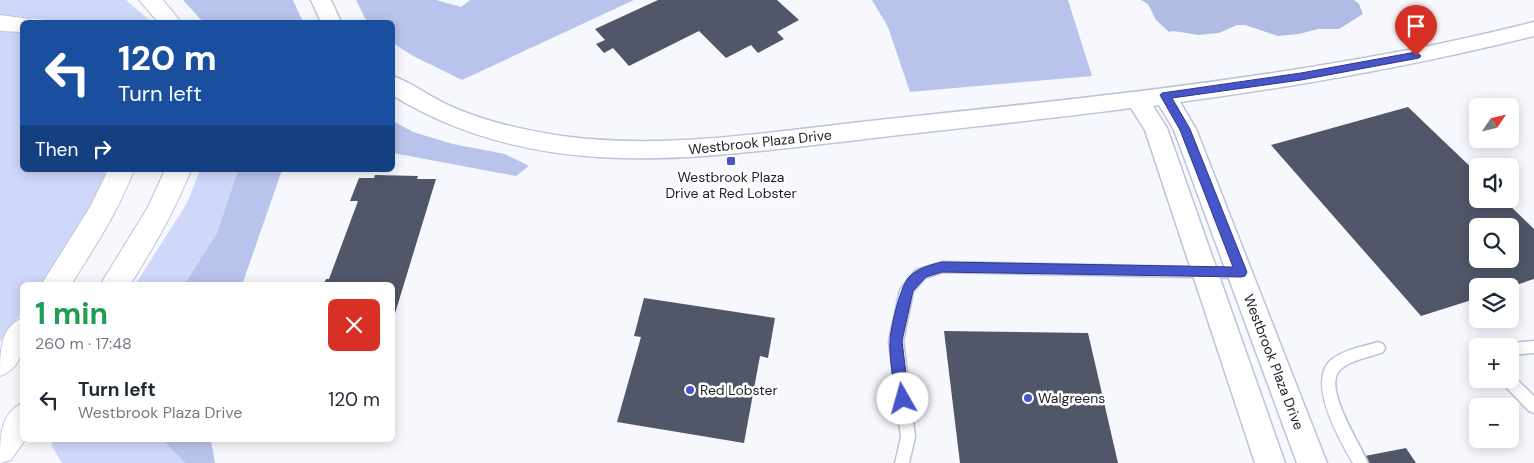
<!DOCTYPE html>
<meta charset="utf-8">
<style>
body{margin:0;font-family:"DM Sans",sans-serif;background:#f6f6f7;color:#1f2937;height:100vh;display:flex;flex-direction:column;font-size:19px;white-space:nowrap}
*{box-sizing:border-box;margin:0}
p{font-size:16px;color:#747a83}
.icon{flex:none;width:28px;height:28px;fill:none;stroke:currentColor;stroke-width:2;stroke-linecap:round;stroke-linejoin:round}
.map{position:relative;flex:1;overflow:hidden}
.panel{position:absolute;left:20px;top:282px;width:375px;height:160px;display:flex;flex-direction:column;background:#fff;border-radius:8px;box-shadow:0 2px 12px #0003}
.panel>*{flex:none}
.hud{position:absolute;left:20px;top:20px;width:375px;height:152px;border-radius:8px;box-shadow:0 2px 12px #0003;background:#1a4fa0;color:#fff;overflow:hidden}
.needle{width:32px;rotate:55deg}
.controls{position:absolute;left:1469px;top:98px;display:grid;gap:10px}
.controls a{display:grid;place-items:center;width:50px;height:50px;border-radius:8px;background:#fff;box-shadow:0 2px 12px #0003;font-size:25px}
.pin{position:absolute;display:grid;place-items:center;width:42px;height:42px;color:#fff;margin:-51px -21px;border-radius:50% 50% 50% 0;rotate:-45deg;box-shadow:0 0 5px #0007}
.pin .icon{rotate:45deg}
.me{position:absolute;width:55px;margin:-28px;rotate:353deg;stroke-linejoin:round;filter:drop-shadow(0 0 4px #0008)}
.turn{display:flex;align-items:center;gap:18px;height:105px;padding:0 15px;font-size:22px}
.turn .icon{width:65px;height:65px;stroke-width:2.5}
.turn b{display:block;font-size:35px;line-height:42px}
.then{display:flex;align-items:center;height:48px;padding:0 15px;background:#0003;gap:10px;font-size:19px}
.round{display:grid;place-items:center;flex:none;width:52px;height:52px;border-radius:8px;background:#f6f6f7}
.head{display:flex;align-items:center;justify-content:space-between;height:85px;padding:0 15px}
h1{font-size:30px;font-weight:700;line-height:38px;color:#1e9e55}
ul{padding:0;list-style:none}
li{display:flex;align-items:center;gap:15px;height:65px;padding:0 15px}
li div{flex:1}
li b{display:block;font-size:19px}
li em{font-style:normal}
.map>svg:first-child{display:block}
.green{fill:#cfd8f9}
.forest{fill:#b9c4ed}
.water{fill:#b1bce5}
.building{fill:#515769;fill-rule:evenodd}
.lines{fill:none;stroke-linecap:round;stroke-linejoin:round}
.service-casing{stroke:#bdc4d9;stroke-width:3}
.minor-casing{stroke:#bdc4d9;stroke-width:3}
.motorway-casing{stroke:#bdc4d9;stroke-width:2}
.service{fill:#fff;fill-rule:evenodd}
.minor{fill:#fff;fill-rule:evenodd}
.motorway{fill:#fff;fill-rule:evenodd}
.route{fill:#4655ca;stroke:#2e3783}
.poi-dot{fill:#4655ca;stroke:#fff;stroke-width:2}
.labels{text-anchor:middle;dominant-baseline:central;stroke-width:5;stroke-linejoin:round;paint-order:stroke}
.street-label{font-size:14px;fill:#1b1e25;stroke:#fff}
.poi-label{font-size:14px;fill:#1b1e25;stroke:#fff;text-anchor:start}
</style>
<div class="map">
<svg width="1534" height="463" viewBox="0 0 1534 463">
<rect width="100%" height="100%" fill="#f7f8fd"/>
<g class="green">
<path d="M 0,0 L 126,0 L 151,22 L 60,22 L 23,17 L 0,17 Z"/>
<path d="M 0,32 L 22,32 L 22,170 L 106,170 C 93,213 67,248 43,285 L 22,285 L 22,312 L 0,342 Z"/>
<path d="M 200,170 L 238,170 L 217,233 L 184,285 L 135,285 L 187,203 Z"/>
<path d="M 52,440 L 163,440 L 185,463 L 62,463 L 52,446 Z"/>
</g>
<g class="forest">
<path d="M 183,0 L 293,0 L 303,22 L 203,22 Z"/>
<path d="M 356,0 L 436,0 L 461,7 L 470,0 L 634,0 L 462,80 L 413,56 L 393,43 L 392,22 L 367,22 Z"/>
<path d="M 872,0 L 1068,0 L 1092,76 L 910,92 L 888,27 Z"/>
<path d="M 393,121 L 413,132 L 453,144 L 505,154 L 529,166 L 516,176 L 393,153 Z"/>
<path d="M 238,170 L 282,170 L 242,285 L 184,285 L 217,233 Z"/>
<path d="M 163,440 L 211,440 L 215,463 L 185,463 Z"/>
</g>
<path class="water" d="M 1141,0 L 1354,0 L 1359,4 L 1363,14 L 1339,29 L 1318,29 L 1299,34 L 1278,36 L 1245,25 L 1237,25 L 1219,33 L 1199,35 L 1173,31 L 1169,32 L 1156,20 L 1148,4 Z"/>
<g class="building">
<path d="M 658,0 L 777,0 L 799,20 L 777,32 L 784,39 L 758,53 L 751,45 L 726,58 L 699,31 L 629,66 L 613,48 L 604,53 L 596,44 L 605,40 L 595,29 Z"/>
<path d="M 1408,107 L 1478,174 L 1478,199 L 1503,199 L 1534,229 L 1534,279 L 1510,287 L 1478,286 L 1478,298 L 1421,316 L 1271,145 ZM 1478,226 L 1510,226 L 1510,259 L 1478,259 Z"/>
<path d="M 375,175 L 418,176 L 417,179 L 436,179 L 393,320 L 392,285 L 323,285 L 326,279 L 329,279 L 358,201 L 350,201 L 359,178 L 374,178 Z"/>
<path d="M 644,298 L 775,318 L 768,358 L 760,356 L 744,443 L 617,422 L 641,337 L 634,336 Z"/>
<path d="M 944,331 L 1088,333 L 1118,463 L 960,463 Z"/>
<path d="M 1406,448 L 1416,463 L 1369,463 L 1365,456 Z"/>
</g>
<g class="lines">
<g class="service-casing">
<g id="service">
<path d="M 943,262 L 1241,268 L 1246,269 L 1247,273 L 1246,277 L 1241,278 L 943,272 L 925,278 L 913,292 L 903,341 L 915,437 L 909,463 L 895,463 L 901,437 L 889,341 L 900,290 L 916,270 Z"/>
<path d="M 1534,341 L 1534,353 L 1510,355 L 1510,346 L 1504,346 L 1510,343 Z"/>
<path d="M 1378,342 L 1383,344 L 1385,348 L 1383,352 C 1369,358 1351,359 1340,370 C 1322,387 1361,445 1368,463 L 1353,463 C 1340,441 1306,382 1331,360 C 1344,349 1363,347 1378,342 Z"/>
<path d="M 1510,373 L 1534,396 L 1534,413 L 1529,411 L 1503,384 L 1501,379 L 1510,379 Z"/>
</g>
</g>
<g class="minor-casing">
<g id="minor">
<path d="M 311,0 L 331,0 L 341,22 L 321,22 Z"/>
<path d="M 1534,22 L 1534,36 C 1417,65 1300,86 1180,102 L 1196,129 L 1327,463 L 1297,463 L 1174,130 L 1159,105 L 1153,106 L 1167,128 L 1285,463 L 1255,463 L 1145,130 L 1131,108 C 1040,120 948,129 857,140 C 697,158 539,185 392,95 L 392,76 C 411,82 427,95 444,103 C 481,121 522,130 562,136 C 670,151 780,130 888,119 C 1058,101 1228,84 1397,52 C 1443,44 1489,33 1534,22 Z"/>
</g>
</g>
<g class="motorway-casing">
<g id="motorway">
<path d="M 139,0 L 163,0 L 181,22 L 158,22 Z"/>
<path d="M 0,15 L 30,19 L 32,22 L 22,22 L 22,32 L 0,31 Z"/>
<path d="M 108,170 L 134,170 C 118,212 94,248 71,285 L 41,285 L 90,207 Z"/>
<path d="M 165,170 L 191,170 C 175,211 153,248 130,285 L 100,285 L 148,207 Z"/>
<path d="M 22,318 C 25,341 26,366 0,376 C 0,351 0,328 22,318 Z"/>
<path d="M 22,403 L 22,440 L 25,440 L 11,460 L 0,463 C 0,437 0,414 22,403 Z"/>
</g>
</g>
<use href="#service" class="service"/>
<use href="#minor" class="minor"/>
<use href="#motorway" class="motorway"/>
</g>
<path class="route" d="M 1416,52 L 1421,56 L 1419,58 L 1301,80 L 1172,98 L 1190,129 L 1247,272 L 1245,276 L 1241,277 L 942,272 L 926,277 L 913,291 L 902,341 L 909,399 L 907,403 L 903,405 L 898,403 C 894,393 889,353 890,342 C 890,329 900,288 908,278 C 917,268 930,265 942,262 L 1233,267 L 1180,130 L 1160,95 L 1162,93 L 1301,73 Z"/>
<g class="poi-dot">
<rect x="726" y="156" width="10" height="10" rx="2.5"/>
<circle cx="690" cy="390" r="5"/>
<circle cx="1028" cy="398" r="5"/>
</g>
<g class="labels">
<g class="street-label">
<text transform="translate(760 142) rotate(-6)">Westbrook Plaza Drive</text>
<text transform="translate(1274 362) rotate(69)">Westbrook Plaza Drive</text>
</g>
<g class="poi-label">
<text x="731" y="177" text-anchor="middle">Westbrook Plaza<tspan x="731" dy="16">Drive at Red Lobster</tspan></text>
<text x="700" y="390">Red Lobster</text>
<text x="1038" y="398">Walgreens</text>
</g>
</g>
</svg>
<div class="controls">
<a><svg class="needle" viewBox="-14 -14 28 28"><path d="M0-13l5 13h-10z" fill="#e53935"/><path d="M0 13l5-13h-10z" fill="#747a83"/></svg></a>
<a><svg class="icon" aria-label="sound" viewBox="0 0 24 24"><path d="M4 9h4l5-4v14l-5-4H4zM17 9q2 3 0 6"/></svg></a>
<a><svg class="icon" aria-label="search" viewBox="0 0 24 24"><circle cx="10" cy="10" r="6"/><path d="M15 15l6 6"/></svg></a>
<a><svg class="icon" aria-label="layers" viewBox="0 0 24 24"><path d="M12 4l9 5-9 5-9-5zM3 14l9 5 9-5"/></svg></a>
<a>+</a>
<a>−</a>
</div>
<div class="pin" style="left:1416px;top:56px;background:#d93025"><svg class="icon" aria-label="arrive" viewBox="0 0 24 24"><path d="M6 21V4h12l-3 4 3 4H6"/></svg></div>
<svg class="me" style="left:903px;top:399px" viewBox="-20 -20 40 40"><circle r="19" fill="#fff"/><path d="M0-13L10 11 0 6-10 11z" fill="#4655ca"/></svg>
<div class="hud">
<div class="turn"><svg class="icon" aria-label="left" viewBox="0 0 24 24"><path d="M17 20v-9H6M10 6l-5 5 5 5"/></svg><div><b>120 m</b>Turn left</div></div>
<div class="then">Then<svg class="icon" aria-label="right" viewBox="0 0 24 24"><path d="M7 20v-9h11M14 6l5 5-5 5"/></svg></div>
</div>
<section class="panel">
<div class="head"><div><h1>1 min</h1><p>260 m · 17:48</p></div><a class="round" style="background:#d93025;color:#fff"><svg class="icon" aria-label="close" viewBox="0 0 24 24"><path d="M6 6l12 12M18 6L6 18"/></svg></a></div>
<ul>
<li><svg class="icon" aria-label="left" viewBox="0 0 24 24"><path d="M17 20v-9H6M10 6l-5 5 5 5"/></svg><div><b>Turn left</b><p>Westbrook Plaza Drive</p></div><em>120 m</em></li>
</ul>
</section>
</div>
